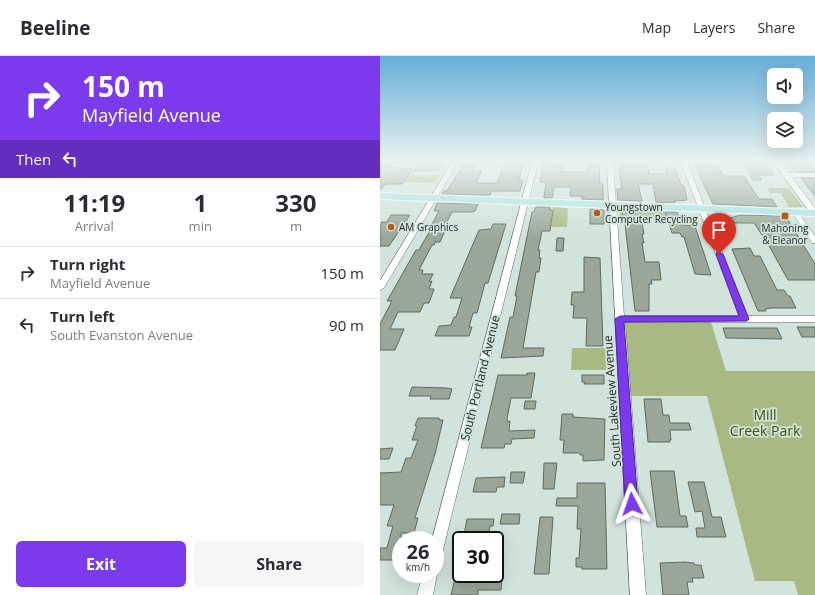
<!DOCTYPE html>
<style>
body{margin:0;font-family:"Open Sans",sans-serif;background:#f7f7f7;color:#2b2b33;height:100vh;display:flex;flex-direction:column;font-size:15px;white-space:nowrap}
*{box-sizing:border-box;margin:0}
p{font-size:13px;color:#7c7c81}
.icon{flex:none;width:22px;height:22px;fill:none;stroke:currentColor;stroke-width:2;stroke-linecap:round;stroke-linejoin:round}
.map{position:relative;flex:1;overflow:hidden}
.sheet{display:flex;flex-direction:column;background:#fff;width:380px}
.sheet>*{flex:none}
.guide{background:#7c3aed;color:#fff;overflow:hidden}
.buttons{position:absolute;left:387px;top:12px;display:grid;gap:8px}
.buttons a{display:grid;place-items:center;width:36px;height:36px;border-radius:6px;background:#fff;box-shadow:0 4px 16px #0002;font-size:20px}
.speed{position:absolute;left:12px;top:475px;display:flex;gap:8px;font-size:20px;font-weight:700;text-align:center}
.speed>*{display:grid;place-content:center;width:52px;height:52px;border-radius:50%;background:#fff;box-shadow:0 4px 16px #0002;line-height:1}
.speed small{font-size:10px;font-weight:400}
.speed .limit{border:2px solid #111;border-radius:6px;background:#fff;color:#111}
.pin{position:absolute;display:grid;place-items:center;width:34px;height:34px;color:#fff;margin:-41px -17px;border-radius:50% 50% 50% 0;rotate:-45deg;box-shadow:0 0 4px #0007}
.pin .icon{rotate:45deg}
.me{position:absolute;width:44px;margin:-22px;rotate:356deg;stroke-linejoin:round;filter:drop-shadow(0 0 3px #0008)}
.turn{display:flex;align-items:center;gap:14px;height:84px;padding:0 16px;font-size:18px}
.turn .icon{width:52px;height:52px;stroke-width:2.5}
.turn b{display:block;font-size:28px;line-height:34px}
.then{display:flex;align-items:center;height:38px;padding:0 16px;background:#0003;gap:8px;font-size:15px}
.eta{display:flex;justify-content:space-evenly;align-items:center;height:68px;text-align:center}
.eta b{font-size:24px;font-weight:700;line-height:28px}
.cta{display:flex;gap:8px;margin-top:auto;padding:8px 16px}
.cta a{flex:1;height:46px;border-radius:6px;background:#7c3aed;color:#fff;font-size:16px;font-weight:700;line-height:46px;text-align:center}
.cta a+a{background:#f7f7f7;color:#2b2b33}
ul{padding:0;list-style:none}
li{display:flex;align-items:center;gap:12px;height:52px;padding:0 16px;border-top:1px solid #e1e1e2}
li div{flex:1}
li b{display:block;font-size:15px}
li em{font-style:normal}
header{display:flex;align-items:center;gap:24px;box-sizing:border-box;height:56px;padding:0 20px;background:#fff;border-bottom:1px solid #e1e1e2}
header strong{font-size:19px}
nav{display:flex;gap:22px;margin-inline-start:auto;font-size:14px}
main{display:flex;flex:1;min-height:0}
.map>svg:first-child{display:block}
.green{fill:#a9b984}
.building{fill:#99a699;stroke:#606b60}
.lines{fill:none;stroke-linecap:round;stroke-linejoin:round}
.minor-casing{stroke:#60706a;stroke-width:1}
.tertiary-casing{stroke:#60706a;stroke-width:1}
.primary-casing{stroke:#fff;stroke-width:2}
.minor{fill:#fff;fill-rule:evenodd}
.tertiary{fill:#fff;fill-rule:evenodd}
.primary{fill:#a9e5e3;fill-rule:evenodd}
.route{fill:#7c3aed;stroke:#51269a}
.poi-dot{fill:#b85913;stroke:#d1e3db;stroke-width:1.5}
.labels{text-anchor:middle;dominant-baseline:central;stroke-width:3.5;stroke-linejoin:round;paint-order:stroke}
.far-poi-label{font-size:10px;fill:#242b28;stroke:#d1e3db;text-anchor:start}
.street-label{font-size:12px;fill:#242b28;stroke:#d1e3db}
.near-park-label{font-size:14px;fill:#415009;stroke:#d1e3db}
</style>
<header>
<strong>Beeline</strong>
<nav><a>Map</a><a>Layers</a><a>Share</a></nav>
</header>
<main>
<section class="sheet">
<div class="guide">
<div class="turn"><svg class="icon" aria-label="right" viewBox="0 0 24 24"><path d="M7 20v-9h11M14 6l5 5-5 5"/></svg><div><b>150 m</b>Mayfield Avenue</div></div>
<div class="then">Then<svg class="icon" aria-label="left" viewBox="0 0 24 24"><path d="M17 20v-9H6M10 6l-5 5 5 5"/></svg></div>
</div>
<div class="eta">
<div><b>11:19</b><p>Arrival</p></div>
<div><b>1</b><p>min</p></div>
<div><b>330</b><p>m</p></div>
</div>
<ul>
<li><svg class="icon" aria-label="right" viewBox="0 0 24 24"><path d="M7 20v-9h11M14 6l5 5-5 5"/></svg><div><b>Turn right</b><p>Mayfield Avenue</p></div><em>150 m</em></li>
<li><svg class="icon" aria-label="left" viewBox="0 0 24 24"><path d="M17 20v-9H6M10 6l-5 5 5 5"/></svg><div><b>Turn left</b><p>South Evanston Avenue</p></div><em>90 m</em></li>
</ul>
<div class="cta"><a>Exit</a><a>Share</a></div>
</section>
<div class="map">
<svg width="435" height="539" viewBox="0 0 435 539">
<rect width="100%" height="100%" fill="#d1e3db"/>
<g class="green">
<path d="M 28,119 L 60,119 L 54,127 L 19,126 Z"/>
<path d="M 387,132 L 409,132 L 423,151 L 409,151 L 401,137 L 390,137 Z"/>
<path d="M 173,151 L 188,152 L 187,171 L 171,171 Z"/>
<path d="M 239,154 L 285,156 L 287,163 L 261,163 L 243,158 L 244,167 L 240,168 Z"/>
<path d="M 240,263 L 330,263 L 346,315 L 435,315 L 435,539 L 418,539 L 414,525 L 375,525 L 327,340 L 245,340 Z"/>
<path d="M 192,292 L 231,292 L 232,314 L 191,314 Z"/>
</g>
<g class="building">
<path d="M 0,106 L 12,106 L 7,111 L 33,113 L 22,128 L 6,128 L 0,134 Z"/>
<path d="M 40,106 L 64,106 L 59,114 L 34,115 Z"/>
<path d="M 125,106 L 144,106 L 139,124 L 143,124 L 140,135 L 111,135 L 110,139 L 102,139 L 62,138 L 64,135 L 67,135 L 83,109 L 94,109 L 92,115 L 102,115 L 96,127 L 117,127 Z"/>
<path d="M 164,106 L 175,106 L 174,110 L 183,110 L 182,116 L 207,116 L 209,106 L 219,106 L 220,128 L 223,128 L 223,144 L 202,143 L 202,140 L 190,140 L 191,131 L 174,131 L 172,142 L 164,142 L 166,126 L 160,126 Z"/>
<path d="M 363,106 L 385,106 L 394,119 L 378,119 L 382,124 L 373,124 Z"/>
<path d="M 408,107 L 428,107 L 435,116 L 415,116 Z"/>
<path d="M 267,108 L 269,118 L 287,117 L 285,112 L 295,112 L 301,129 L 304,130 L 307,144 L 294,145 L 295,147 L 276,146 L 273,128 L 258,128 L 262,145 L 238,144 L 237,133 L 242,133 L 239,109 Z"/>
<path d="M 314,108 L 338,110 L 343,120 L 364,120 L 379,143 L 392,143 L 397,151 L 333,148 Z"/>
<path d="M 421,122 L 435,122 L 435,140 Z"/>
<path d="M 57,147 L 98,148 L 95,155 L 92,156 L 72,156 L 65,170 L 67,170 L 60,186 L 55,186 L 54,189 L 52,189 L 39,214 L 43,214 L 42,218 L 53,218 L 49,226 L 52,225 L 49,233 L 54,233 L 49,247 L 44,247 L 40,256 L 18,256 L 10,273 L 24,273 L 15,294 L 0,294 L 0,268 L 12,245 L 7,245 L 36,194 L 39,194 L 41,190 L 53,170 L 51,170 L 59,155 L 54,155 Z"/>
<path d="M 156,151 L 170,151 L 170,154 L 173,154 L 170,175 L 162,175 L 158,194 L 160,194 L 159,202 L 161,202 L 159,216 L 156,216 L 143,292 L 164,292 L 163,300 L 121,302 L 130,261 L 133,261 L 137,240 L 135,240 L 152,156 L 154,156 Z"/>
<path d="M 210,153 L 224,154 L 224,168 L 210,168 Z"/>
<path d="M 242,154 L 260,155 L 264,178 L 262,178 L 264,187 L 262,187 L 265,206 L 279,206 L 281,224 L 271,224 L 272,228 L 269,228 L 269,255 L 255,255 L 245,168 L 244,168 Z"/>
<path d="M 285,156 L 297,156 L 301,169 L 315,170 L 331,219 L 315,218 L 304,181 L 302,181 L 300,177 L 292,177 Z"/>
<path d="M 11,159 L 30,159 L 9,190 L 0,190 L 0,169 L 2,166 L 7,166 Z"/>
<path d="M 361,159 L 403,160 L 408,164 L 435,208 L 435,224 L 408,224 L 383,179 L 382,179 L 374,167 L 339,167 L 338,165 Z"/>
<path d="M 113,168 L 126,168 L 108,227 L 105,227 L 97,257 L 93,257 L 89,271 L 92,271 L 89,280 L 55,280 L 59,270 L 71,269 L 74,261 L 76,261 L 82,242 L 70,242 L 99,174 L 111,173 Z"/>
<path d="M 177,182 L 184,182 L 183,195 L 176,195 Z"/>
<path d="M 370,192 L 374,200 L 380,200 L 397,234 L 404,234 L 408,240 L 410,240 L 416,252 L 391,252 L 385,253 L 386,255 L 378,255 L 352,193 Z"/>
<path d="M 204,201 L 220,202 L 223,290 L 206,290 L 207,262 L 193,262 L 194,249 L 191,249 L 192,236 L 204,236 Z"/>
<path d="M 417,271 L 435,271 L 435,281 L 422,281 Z"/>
<path d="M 343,272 L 397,272 L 402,283 L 346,282 Z"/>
<path d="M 147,317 L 155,317 L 151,342 L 131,342 L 127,363 L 128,366 L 130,365 L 129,375 L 155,374 L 154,382 L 132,383 L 131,388 L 125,388 L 124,392 L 101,392 L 118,319 L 147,319 Z"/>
<path d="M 202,319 L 224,319 L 224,328 L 204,328 L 205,326 L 202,326 Z"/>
<path d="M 32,331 L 67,332 L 72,333 L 69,343 L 50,343 L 51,340 L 29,340 Z"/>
<path d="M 264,343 L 281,343 L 283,359 L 289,359 L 290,367 L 309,367 L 311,374 L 290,374 L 291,384 L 289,384 L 290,386 L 268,386 Z"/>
<path d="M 145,345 L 156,345 L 155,353 L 144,353 Z"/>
<path d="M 182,358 L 193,358 L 193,361 L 225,363 L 224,404 L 203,405 L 203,399 L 200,399 L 200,397 L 183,397 L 184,384 L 180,384 Z"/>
<path d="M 38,362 L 59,362 L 59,364 L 63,364 L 55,398 L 35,462 L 38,462 L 34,477 L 21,477 L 21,504 L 0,504 L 0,492 L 7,492 L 11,477 L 13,470 L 7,470 L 14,449 L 0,449 L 0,417 L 21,416 L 26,402 L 31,402 L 38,384 L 32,384 L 37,370 L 35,370 Z"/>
<path d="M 13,392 L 9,403 L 0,403 L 0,393 Z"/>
<path d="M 164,407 L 177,407 L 174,433 L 163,433 Z"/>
<path d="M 270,415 L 294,415 L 300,460 L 306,460 L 308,471 L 277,471 Z"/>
<path d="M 131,416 L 145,416 L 143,427 L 130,427 Z"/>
<path d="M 125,421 L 124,431 L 117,431 L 116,436 L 93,436 L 96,422 Z"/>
<path d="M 308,426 L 324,426 L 332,461 L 341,461 L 346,481 L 317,481 L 316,472 L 325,472 L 322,455 L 315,456 Z"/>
<path d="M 197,427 L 225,427 L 227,513 L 202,513 L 202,511 L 196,511 L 196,502 L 199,502 L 201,473 L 197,473 L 198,450 L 176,450 L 177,442 L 197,442 Z"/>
<path d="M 122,458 L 140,458 L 139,468 L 120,468 Z"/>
<path d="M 160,461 L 173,461 L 169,518 L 154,518 Z"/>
<path d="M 87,463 L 114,463 L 113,470 L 110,470 L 108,484 L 83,484 Z"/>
<path d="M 305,506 L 314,507 L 315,509 L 321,509 L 324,522 L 312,522 L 313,526 L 307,526 L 309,539 L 283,539 L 280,507 Z"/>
<path d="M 76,518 L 100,518 L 99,523 L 122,523 L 121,534 L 98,534 L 98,539 L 71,539 Z"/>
</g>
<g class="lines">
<g class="minor-casing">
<g id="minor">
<path d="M 72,106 L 78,106 L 4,232 L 0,234 L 0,225 Z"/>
<path d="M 152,106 L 158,106 L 62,498 L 60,503 L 55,505 L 55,484 L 52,484 Z"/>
<path d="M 227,106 L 233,106 L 244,260 L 359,260 L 301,106 L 307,106 L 367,260 L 435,260 L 435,266 L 245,266 L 266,539 L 250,539 Z"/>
<path d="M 435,117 L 435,121 L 406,121 L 403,119 L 406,117 Z"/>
<path d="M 415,154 L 417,155 L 435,180 L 435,187 L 432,187 L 412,156 Z"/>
<path d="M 55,513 L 57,518 L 53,539 L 37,539 L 43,518 L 55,518 Z"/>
</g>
</g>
<g class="tertiary-casing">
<path id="tertiary" d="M 393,106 L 400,106 L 435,152 L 435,159 L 432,159 Z"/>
</g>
<g class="primary-casing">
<path id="primary" d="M 0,137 L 435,154 L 435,160 L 0,143 Z"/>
</g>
<use href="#minor" class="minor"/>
<use href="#tertiary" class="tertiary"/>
<use href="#primary" class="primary"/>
</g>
<linearGradient id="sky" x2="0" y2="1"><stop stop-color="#65aed7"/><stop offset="0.58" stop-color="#eaf2ef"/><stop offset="1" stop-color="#eaf2ef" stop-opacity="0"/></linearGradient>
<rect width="435" height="182" fill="url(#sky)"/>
<path class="route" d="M 337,196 L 339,196 L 343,198 L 369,263 L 367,265 L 244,266 L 258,448 L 256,452 L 252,454 L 247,452 L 245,448 L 235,263 L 240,260 L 359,260 L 336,198 Z"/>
<g class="poi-dot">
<circle cx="217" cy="157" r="4"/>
<rect x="401" y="156" width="8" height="8" rx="2"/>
<circle cx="11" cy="171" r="4"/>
</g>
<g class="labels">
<g class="far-poi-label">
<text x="225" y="151">Youngstown<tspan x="225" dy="12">Computer Recycling</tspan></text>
<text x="19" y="171">AM Graphics</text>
<text x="405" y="172" text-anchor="middle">Mahoning<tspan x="405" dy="12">&amp; Eleanor</tspan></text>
</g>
<g class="street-label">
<text transform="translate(100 322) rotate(-76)">South Portland Avenue</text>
<text transform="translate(232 345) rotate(-94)">South Lakeview Avenue</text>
</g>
<g class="near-park-label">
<text x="385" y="358">Mill<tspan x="385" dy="16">Creek Park</tspan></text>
</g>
</g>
</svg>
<div class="buttons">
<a><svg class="icon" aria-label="sound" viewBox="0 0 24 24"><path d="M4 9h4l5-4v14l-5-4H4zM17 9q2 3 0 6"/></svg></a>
<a><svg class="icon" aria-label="layers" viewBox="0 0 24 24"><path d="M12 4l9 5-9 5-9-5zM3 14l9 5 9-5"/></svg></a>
</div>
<div class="speed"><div>26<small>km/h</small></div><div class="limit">30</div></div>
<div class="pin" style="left:339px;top:198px;background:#d93025"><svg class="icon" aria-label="arrive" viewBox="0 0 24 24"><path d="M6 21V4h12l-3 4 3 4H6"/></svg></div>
<svg class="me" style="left:252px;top:448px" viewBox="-20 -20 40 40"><path d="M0-17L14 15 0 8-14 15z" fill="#7c3aed" stroke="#fff" stroke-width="4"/></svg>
</div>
</main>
